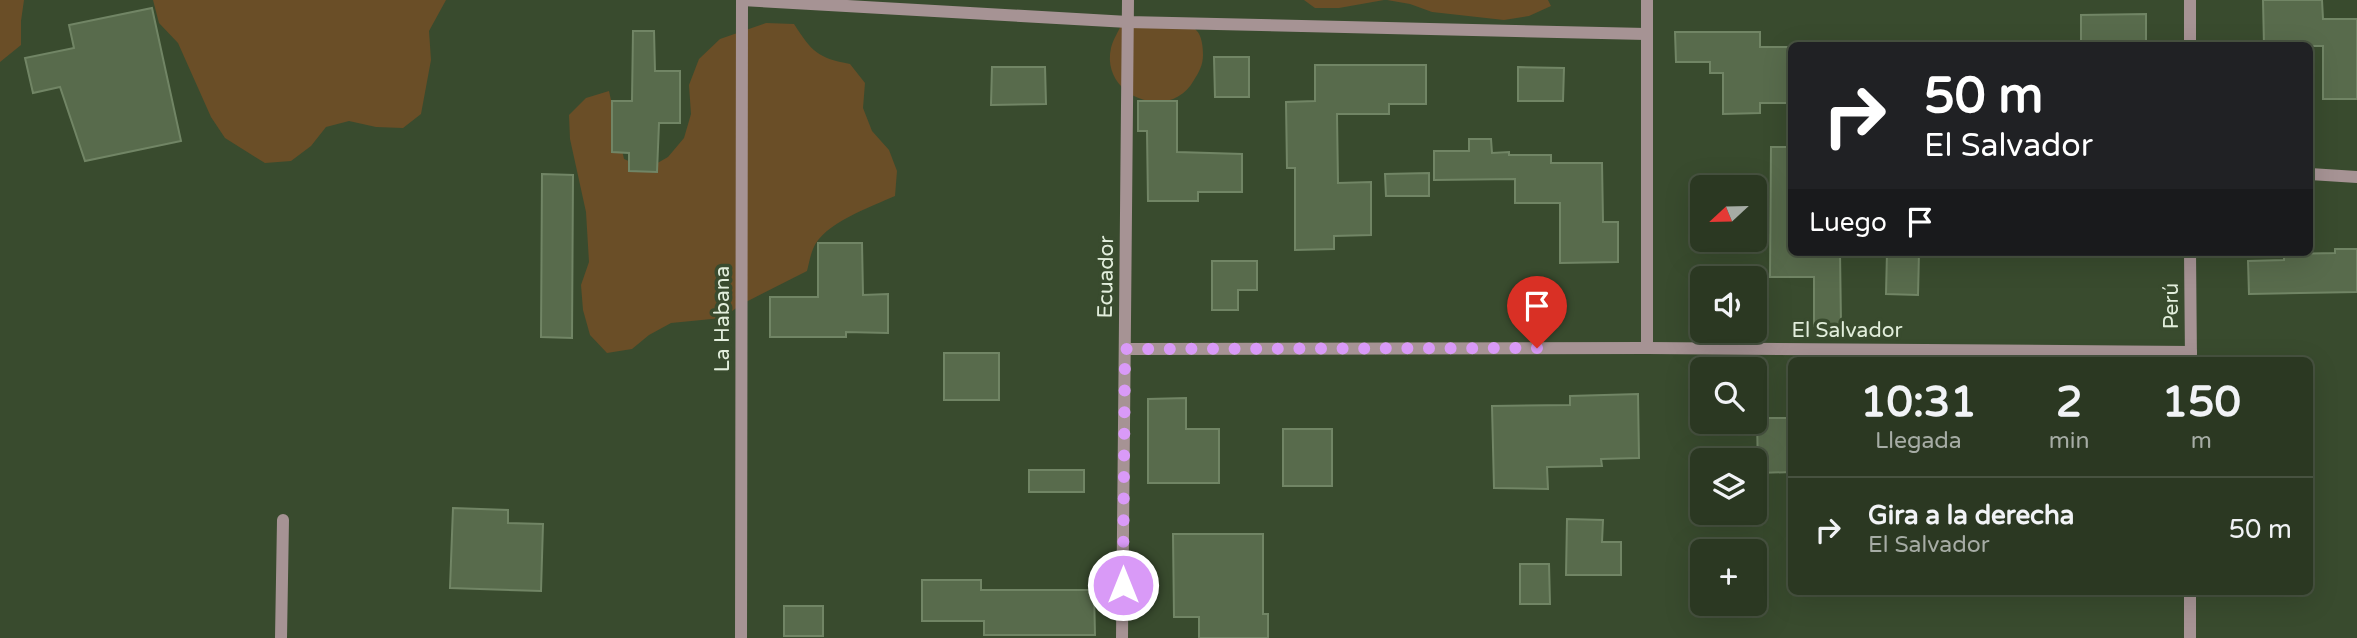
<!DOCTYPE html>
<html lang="es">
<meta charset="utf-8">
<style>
body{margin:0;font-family:"Varela Round",sans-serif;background:#37432f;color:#f1f3f6;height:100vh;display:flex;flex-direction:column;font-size:26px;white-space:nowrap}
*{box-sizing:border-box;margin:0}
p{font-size:23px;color:#a6aca5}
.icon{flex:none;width:38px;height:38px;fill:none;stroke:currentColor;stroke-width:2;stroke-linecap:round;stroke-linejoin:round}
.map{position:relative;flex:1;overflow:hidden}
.panel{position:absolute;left:1788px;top:357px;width:525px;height:238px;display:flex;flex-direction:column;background:#2b3822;border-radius:10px;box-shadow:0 7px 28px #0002,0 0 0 2px #475240}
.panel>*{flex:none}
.top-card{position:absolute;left:1788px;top:42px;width:525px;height:214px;border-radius:10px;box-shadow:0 7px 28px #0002,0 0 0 2px #475240;background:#202124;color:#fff;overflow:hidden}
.needle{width:46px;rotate:248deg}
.tools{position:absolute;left:1690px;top:175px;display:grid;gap:14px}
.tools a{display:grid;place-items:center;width:77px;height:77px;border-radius:10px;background:#2b3822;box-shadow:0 7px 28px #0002,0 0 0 2px #475240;font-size:35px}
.pin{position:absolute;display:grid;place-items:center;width:60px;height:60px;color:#fff;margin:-72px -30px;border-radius:50% 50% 50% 0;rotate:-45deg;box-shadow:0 0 7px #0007}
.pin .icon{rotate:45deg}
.me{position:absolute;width:77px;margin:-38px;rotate:0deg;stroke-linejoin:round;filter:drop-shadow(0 0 5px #0008)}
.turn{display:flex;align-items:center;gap:24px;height:147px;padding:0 21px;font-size:32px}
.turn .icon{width:91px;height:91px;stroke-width:2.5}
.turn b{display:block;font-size:49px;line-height:60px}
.then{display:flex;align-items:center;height:66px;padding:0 21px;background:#0003;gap:14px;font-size:26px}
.eta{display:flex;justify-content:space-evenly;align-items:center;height:119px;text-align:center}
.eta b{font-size:42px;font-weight:700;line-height:49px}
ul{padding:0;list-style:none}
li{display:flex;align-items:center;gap:21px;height:105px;padding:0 21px;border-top:2px solid #475240}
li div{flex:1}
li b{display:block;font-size:26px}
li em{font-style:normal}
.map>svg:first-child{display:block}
.green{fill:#6a4e27}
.building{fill:#586b4c;stroke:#718565;stroke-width:2}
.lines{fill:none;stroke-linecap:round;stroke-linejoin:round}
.minor{stroke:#a69394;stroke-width:12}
.route{stroke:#d99af7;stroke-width:12;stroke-dasharray:0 21.6}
.labels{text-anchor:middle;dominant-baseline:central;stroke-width:7;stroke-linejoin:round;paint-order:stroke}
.street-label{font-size:21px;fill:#e2eedc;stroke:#394b2e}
</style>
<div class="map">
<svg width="2357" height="638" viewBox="0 0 2357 638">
<rect width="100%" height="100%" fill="#394b2e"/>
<g class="green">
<path d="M 0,0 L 24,0 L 21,21 L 21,45 L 0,62 Z"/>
<path d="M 153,0 L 446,0 L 429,31 L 431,60 L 421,114 L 403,128 L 376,127 L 349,121 L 326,127 L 311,146 L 291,161 L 265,163 L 225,138 L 211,117 L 178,43 L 159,23 Z"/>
<path d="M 1304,0 L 1384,0 L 1339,8 L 1315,8 Z"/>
<path d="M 1387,0 L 1548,0 L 1551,6 L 1529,16 L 1504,20 L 1432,12 L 1410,4 Z"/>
<path d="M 766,23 L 794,24 C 812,52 818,58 850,64 L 865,83 L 863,108 L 872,131 L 889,150 L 897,171 L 895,196 C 871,207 823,223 813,249 C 810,256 809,264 807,271 L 742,304 L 722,318 L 671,323 L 649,335 L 632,349 L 607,353 L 590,335 L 583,310 L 581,285 L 589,262 L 586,212 L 570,139 L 569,115 L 586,98 L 609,91 L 624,159 L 647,169 L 668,157 L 684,138 L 691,114 L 689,85 L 699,59 L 720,39 Z"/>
<path d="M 1122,23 C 1139,23 1185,19 1196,30 C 1202,35 1203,48 1203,55 C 1203,65 1199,72 1194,80 C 1171,123 1100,97 1111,48 C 1113,39 1119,31 1122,23 Z"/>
</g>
<g class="building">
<path d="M 2263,0 L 2322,0 L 2323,19 L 2357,19 L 2357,99 L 2323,99 L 2323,46 L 2264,46 Z"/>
<path d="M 152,8 L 181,141 L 85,161 L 60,87 L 33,93 L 25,58 L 74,48 L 69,25 Z"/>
<path d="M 2146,14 L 2146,42 L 2081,42 L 2081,15 Z"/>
<path d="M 633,31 L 654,31 L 655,71 L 680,71 L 680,123 L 659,123 L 657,172 L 629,171 L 629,153 L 612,152 L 612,101 L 632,101 Z"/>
<path d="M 1675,32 L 1760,32 L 1760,47 L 1792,47 L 1792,103 L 1760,103 L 1760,113 L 1723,114 L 1723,73 L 1710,73 L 1710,62 L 1676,62 Z"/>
<path d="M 1214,57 L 1249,57 L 1249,97 L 1215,97 Z"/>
<path d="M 1315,65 L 1426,65 L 1426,104 L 1389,104 L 1389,114 L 1337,114 L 1338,183 L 1371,182 L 1371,235 L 1334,236 L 1334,249 L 1295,250 L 1295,168 L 1287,168 L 1286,102 L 1315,101 Z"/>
<path d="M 992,67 L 1045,67 L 1046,104 L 991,105 Z"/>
<path d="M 1518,67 L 1564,68 L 1563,101 L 1518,101 Z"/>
<path d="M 1138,101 L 1177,101 L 1177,152 L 1242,154 L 1242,192 L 1198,192 L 1198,201 L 1148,201 L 1147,131 L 1138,131 Z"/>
<path d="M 1469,139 L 1491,139 L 1492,153 L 1509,152 L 1509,155 L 1551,155 L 1551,163 L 1602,163 L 1603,222 L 1618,222 L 1618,262 L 1560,263 L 1560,203 L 1515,203 L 1515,179 L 1434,180 L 1434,151 L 1469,151 Z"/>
<path d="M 1771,147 L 1792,147 L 1792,252 L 1840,252 L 1841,325 L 1814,326 L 1814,277 L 1770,277 Z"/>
<path d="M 1429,173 L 1429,196 L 1386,196 L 1385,174 Z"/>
<path d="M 542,174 L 573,175 L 572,338 L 541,337 Z"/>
<path d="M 818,243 L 862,243 L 863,295 L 888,294 L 888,333 L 846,332 L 846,337 L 770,337 L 770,297 L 818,297 Z"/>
<path d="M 2335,249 L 2357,249 L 2357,292 L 2249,294 L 2248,261 L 2284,260 L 2284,254 L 2335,253 Z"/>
<path d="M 1887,252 L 1919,253 L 1918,295 L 1886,294 Z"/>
<path d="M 1212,261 L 1257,261 L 1257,290 L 1238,290 L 1238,310 L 1212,310 Z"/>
<rect x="944" y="353" width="55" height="47"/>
<path d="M 1638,394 L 1639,458 L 1601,459 L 1602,466 L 1547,467 L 1548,489 L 1494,488 L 1492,406 L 1570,405 L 1570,396 Z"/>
<path d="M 1186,398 L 1186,429 L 1219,429 L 1219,483 L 1148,483 L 1148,399 Z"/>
<path d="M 1757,418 L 1792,418 L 1792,472 L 1758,473 Z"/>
<rect x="1283" y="429" width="49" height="57"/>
<rect x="1029" y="470" width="55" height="22"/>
<path d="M 453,508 L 508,510 L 508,523 L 543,524 L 541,591 L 450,588 Z"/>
<path d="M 1567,519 L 1603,520 L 1602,542 L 1621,542 L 1621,575 L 1566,575 Z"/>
<path d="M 1173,534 L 1263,534 L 1263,614 L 1268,614 L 1268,638 L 1199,638 L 1199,617 L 1174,617 Z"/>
<path d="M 1520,564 L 1549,564 L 1550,604 L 1520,604 Z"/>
<path d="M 922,580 L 981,580 L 981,590 L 1094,590 L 1095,635 L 984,635 L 984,621 L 922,621 Z"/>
<rect x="784" y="606" width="39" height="30"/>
</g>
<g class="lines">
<g class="minor">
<path d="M 742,0 L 1128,22 L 1646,34"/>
<path d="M 2190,0 L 2190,46"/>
<path d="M 2310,174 L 2357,177"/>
<path d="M 2190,252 L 2191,360"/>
<path d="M 1647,348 L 1647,0"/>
<path d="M 1125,349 L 1647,348 L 2191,352"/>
<path d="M 281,638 L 283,520"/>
<path d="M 741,638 L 742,0"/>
<path d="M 1122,638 L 1128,0"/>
<path d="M 2190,638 L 2190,592"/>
</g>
</g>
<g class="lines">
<path class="route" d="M 1123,585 L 1125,349 L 1537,348"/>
</g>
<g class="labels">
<g class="street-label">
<text transform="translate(1106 277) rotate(-89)">Ecuador</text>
<text transform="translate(2171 306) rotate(-90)">Perú</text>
<text transform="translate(722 319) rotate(-90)">La Habana</text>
<text x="1847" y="330">El Salvador</text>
</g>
</g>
</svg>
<div class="tools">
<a><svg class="needle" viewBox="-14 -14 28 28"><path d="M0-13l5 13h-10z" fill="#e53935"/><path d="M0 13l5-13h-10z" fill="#a6aca5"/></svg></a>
<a><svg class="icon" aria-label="sound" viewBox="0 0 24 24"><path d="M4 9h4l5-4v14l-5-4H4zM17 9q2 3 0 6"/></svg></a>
<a><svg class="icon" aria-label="search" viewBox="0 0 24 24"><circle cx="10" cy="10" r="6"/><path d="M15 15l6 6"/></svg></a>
<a><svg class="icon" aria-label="layers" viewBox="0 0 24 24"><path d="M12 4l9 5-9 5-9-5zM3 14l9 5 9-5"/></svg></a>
<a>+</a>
</div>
<div class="pin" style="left:1537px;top:348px;background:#d93025"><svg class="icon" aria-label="arrive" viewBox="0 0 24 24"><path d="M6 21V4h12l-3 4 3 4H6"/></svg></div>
<svg class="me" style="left:1123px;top:585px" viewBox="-20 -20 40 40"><circle r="17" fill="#d99af7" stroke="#fff" stroke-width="3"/><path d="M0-11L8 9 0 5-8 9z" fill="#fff"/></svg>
<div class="top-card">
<div class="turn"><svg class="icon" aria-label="right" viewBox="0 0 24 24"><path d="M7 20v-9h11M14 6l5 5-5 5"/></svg><div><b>50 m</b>El Salvador</div></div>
<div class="then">Luego<svg class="icon" aria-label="arrive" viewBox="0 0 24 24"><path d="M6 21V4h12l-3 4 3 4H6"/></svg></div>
</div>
<section class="panel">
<div class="eta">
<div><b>10:31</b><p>Llegada</p></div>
<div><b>2</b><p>min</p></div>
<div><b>150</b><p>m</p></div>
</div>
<ul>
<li><svg class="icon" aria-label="right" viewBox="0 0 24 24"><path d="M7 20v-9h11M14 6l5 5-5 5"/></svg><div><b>Gira a la derecha</b><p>El Salvador</p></div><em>50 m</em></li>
</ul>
</section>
</div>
